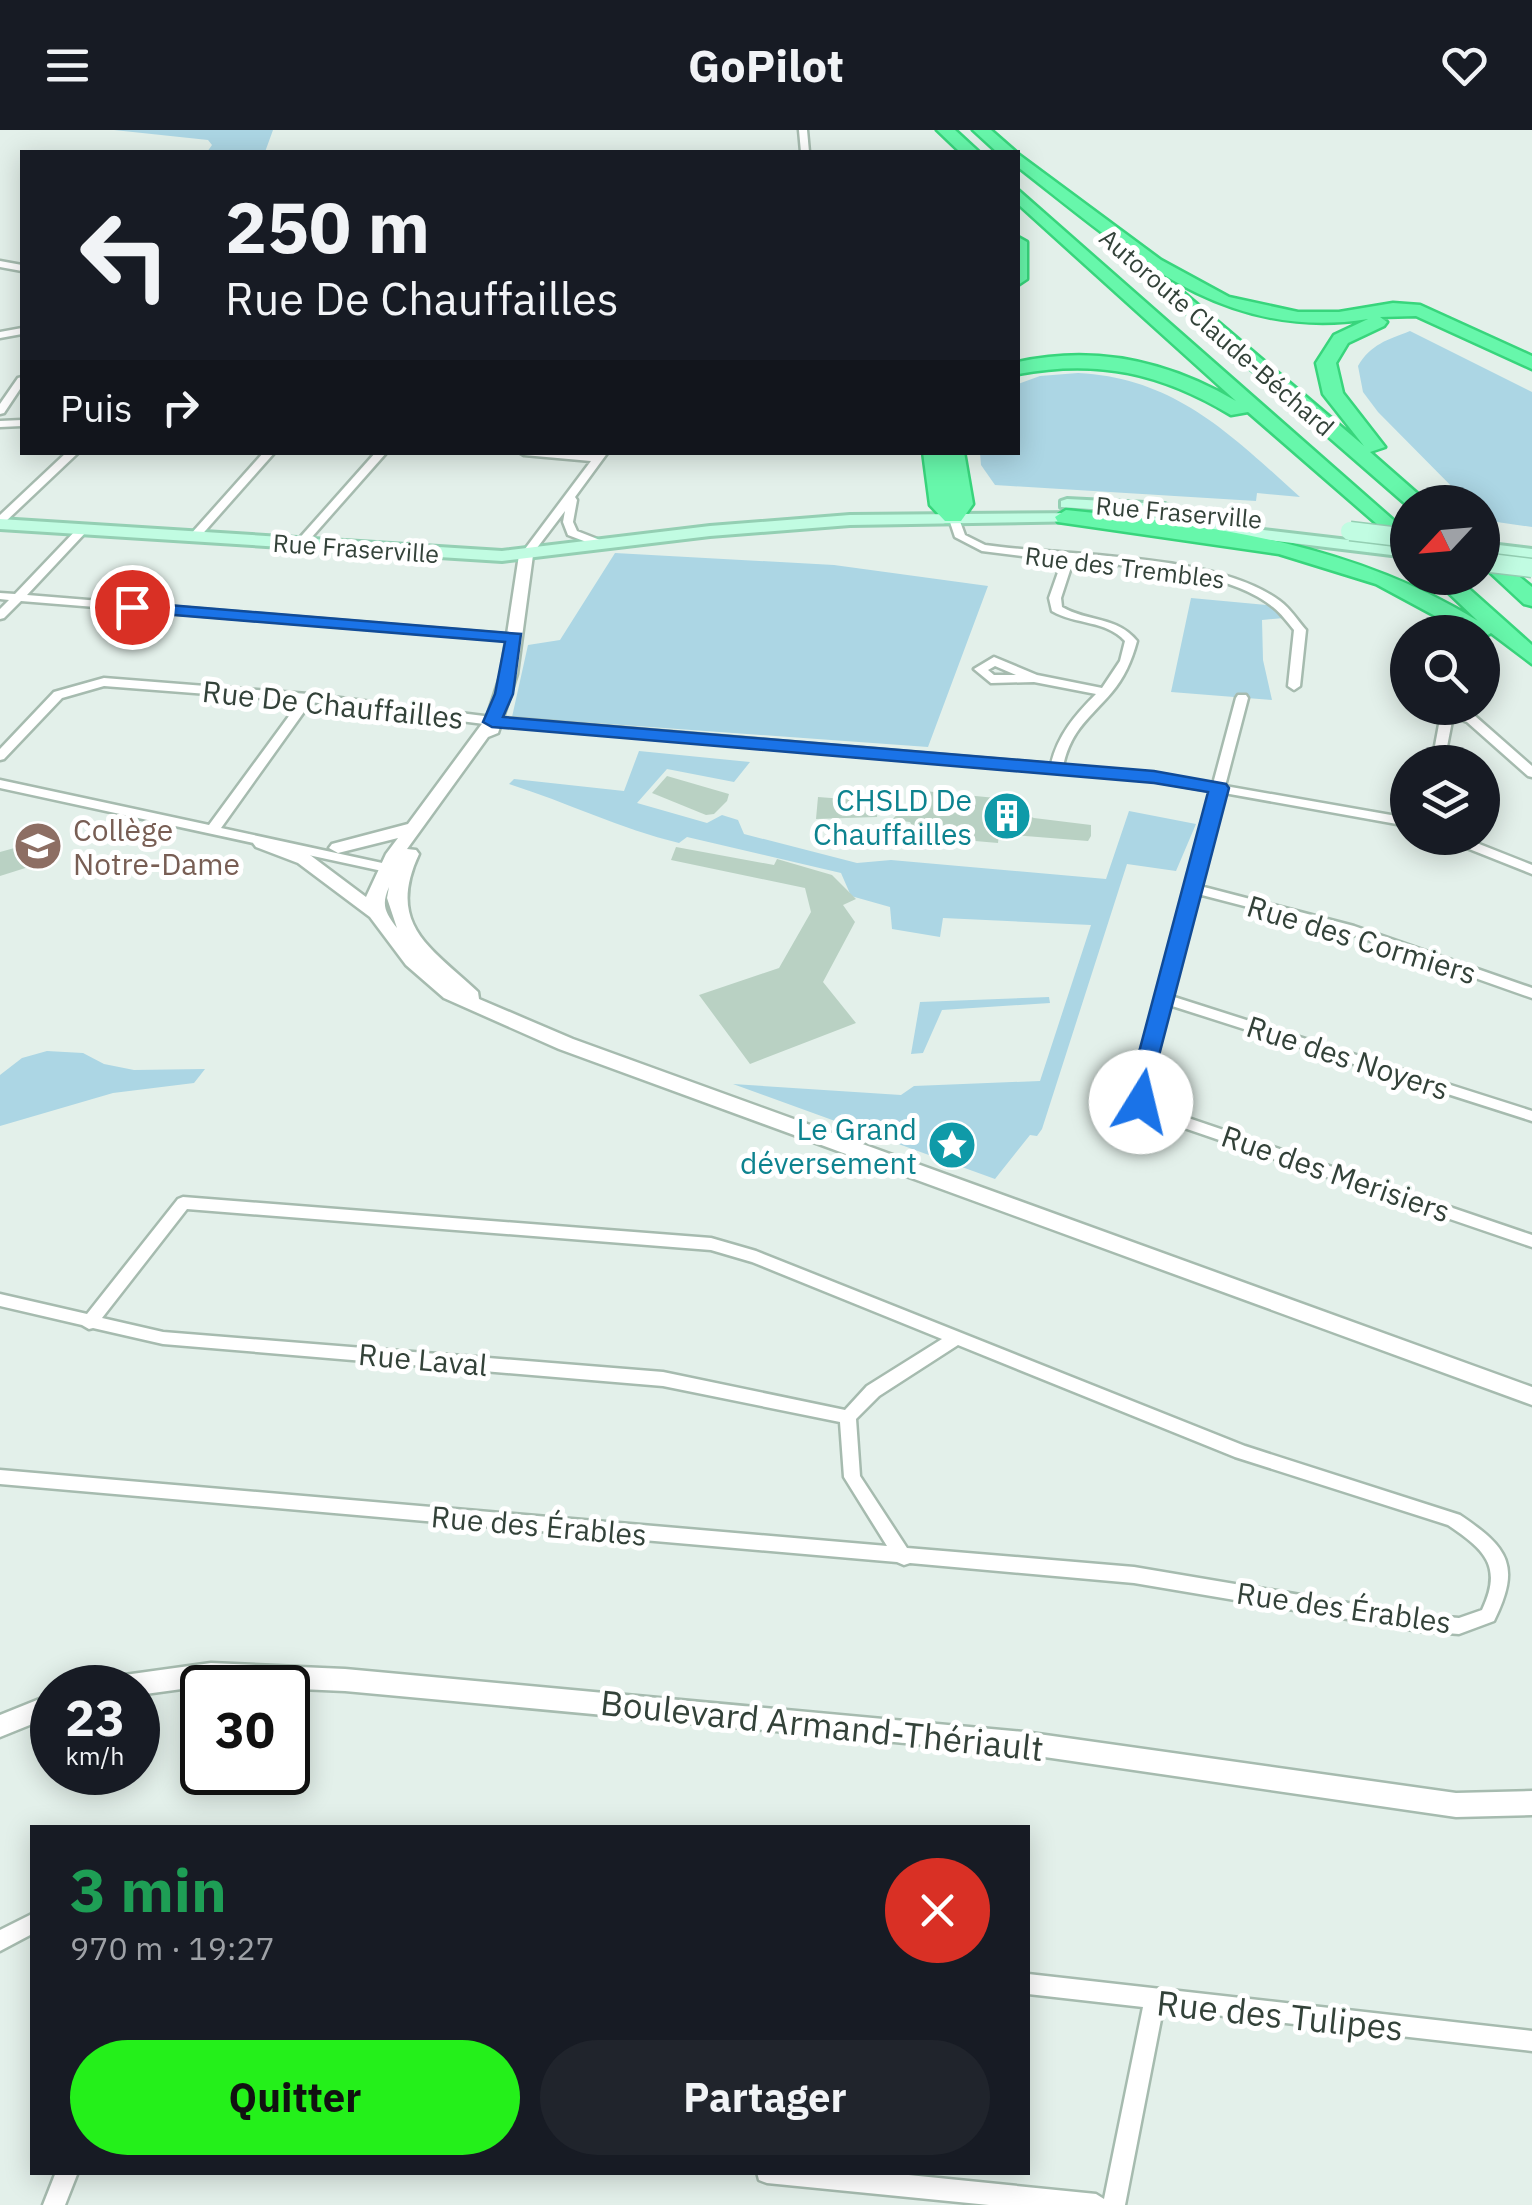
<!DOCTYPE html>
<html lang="fr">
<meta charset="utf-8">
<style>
body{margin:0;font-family:"IBM Plex Sans",sans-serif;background:#20242c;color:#f1f3f6;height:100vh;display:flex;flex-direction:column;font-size:38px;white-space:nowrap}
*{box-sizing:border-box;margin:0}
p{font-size:32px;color:#9ea1a6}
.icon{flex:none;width:55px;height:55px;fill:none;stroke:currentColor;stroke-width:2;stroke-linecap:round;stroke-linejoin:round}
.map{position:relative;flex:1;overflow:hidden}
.sheet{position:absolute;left:30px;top:1695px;width:1000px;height:350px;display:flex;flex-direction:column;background:#171b24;border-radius:0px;box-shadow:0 5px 25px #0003}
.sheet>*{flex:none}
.guide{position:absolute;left:20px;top:20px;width:1000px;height:305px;border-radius:0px;box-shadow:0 5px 25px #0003;background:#171b24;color:#f1f3f6;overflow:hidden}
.needle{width:65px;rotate:244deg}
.tools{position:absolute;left:1390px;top:355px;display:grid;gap:20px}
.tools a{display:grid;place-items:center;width:110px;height:110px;border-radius:50%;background:#171b24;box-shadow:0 5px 25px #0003;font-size:50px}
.speed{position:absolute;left:30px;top:1535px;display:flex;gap:20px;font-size:50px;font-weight:700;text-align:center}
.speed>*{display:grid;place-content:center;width:130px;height:130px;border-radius:50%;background:#171b24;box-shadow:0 5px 25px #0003;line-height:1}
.speed small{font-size:25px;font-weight:400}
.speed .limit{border:5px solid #111;border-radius:15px;background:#fff;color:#111}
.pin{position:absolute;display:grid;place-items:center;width:85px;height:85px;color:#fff;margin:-42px;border:5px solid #fff;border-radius:50%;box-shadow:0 2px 10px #0007}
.me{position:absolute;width:110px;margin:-55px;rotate:9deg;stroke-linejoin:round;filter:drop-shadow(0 0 8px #0008)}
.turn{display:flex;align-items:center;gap:35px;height:210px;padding:0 40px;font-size:45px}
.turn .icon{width:130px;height:130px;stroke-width:2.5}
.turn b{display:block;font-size:70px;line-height:85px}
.then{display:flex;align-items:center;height:95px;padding:0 40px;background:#0003;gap:20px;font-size:38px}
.round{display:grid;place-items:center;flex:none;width:105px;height:105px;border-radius:52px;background:#20242c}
.summary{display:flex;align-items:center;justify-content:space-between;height:170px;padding:0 40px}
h1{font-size:60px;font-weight:700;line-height:75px;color:#1e9e55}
.cta{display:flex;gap:20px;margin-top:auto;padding:20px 40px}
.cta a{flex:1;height:115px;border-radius:60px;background:#24f01a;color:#111;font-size:40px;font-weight:700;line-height:115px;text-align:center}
.cta a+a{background:#20242c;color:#f1f3f6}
header{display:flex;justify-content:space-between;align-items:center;height:130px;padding:0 40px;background:#171b24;font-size:45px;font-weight:700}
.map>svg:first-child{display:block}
.green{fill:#acd6e4}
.building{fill:#b9d1c3}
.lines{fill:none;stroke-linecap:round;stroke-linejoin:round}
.minor-casing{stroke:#a6bbaf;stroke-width:5}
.tertiary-casing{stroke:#a6bbaf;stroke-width:5}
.secondary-casing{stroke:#94cfb3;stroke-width:6}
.motorway-casing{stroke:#38d57c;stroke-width:5}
.minor{fill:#fff;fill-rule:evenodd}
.tertiary{fill:#fff;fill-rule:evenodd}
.secondary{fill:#c1fce2;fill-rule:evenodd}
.motorway{fill:#67f7ab;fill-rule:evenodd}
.secondary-bridge-casing{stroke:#94cfb3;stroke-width:21;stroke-linecap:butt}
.secondary-bridge{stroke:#c1fce2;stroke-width:18}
.route{fill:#1a73e8;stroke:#114b97;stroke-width:2.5}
.labels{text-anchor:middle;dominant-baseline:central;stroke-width:10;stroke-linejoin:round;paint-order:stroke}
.far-street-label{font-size:25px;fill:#334239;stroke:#fff}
.street-label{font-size:30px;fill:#334239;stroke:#fff}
.culture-label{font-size:30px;fill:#0d838f;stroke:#fff;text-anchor:end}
.education-label{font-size:30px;fill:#785e54;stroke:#fff;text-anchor:start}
.near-street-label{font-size:35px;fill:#334239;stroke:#fff}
</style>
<header><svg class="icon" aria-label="menu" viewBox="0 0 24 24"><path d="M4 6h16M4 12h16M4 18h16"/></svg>GoPilot<svg class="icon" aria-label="heart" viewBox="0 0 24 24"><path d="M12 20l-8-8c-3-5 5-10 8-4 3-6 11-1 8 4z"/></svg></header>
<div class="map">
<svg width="1532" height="2075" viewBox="0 0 1532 2075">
<rect width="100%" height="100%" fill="#e3f0ea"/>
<g class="green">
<path d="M 114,0 L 273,0 L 265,22 L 207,22 L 212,15 L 208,10 Z"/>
<path d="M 1410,201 L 1532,262 L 1532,397 L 1483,390 L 1482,372 L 1467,372 L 1378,282 L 1363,262 L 1358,236 C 1371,214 1387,210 1410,201 Z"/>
<path d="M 1078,243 C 1176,248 1231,305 1300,367 L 1257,363 L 1256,371 L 995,355 L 981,335 L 980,323 L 1018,322 L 1018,254 L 1040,246 Z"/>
<path d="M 615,423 L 834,435 L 988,456 L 928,617 L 512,587 L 528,515 L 560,510 Z"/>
<path d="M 1191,468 L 1277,476 L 1284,488 L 1262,490 L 1263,530 L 1272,570 L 1171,562 Z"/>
<path d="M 639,621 L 750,632 L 734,652 L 667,639 L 637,673 L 707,693 L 722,685 L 738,690 L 744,704 L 857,733 L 891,730 L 1106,749 L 1129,681 L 1196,694 L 1176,741 L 1127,734 L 1042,999 L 1037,1006 L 1030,1005 L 995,1049 L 733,954 L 901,965 L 914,956 L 1040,951 L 1091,795 L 943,788 L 940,807 L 892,799 L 890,777 L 851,766 L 841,743 L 687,707 L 679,713 C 621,699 566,672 509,654 L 514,649 L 624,661 Z"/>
<path d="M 1049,867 L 1050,873 L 942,880 L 923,923 L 911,924 L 920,872 Z"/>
<path d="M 47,921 L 83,923 L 104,934 L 134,940 L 205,939 L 194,953 L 113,963 L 0,996 L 0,945 L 22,928 Z"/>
</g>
<g class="building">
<path d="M 667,646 L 729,664 L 727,671 L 714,684 L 706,685 L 652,663 Z"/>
<path d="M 914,660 L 1006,669 L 1006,675 L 1023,677 L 1024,684 L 1034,688 L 1091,695 L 1091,706 L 1088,711 L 999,704 L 998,713 L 918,706 L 910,692 L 892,690 L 904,677 L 917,680 Z"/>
<path d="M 856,665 L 878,666 L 877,687 L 816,689 L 818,667 L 857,670 Z"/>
<path d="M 29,714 L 38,734 L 0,746 L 0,722 Z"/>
<path d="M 676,717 L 774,735 L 777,729 L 832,745 L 856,769 L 843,775 L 855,792 L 823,852 L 856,893 L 750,934 L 699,865 L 779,838 L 811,782 L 805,758 L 671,730 Z"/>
</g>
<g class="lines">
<g class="minor-casing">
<g id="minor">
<path d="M 799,0 L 807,0 L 809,22 L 801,22 Z"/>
<path d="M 0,131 L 22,135 L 22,141 L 0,137 Z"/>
<path d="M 22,198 L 22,204 L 0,208 L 0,202 Z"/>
<path d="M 22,247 L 22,256 L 4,283 L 0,284 L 0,274 L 18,248 Z"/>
<path d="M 22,290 L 22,296 L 0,297 L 0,291 Z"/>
<path d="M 67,322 L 79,322 L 4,393 L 0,394 L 0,385 Z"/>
<path d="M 264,322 L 275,322 L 198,409 L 190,409 L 190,405 Z"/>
<path d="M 376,322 L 387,322 L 304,416 L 296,416 L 296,412 Z"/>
<path d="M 519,322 L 595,325 L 597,322 L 608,322 L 575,367 L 577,370 L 573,392 L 577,401 L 605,412 L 605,416 L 597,416 L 568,405 L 563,392 L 565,381 L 530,427 L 522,427 L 522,423 L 591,331 L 524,325 Z"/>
<path d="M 953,383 L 958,386 L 965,405 L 985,415 C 1067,427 1214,422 1280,471 C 1290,478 1298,491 1306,500 L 1300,556 L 1294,560 L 1288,556 L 1294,500 C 1288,493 1281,483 1273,477 C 1226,439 1131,436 1073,431 L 1061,468 L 1062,477 C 1087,492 1117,486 1137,511 C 1132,530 1124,548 1112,562 C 1090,588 1071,599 1063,636 L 1154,643 L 1213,654 L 1236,568 L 1238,565 L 1246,565 L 1248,568 L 1225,656 L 1408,688 L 1408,696 L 1224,663 L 1200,756 L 1354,796 L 1532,858 L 1532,868 L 1345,802 L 1198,764 L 1171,866 L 1532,981 L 1532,991 L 1169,875 L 1148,956 L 1148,970 L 1156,977 L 1532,1105 L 1532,1117 L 1146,985 L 1136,976 L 1134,956 L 1211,661 L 1154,651 L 492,595 L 311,572 L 221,698 L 396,736 L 401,737 L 403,740 L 401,743 L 396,744 L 0,658 L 0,650 L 209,695 L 300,571 L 104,556 L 62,568 L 4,629 L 0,630 L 0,619 L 54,562 L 104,548 L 308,564 L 492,587 L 1051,634 C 1058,605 1075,585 1096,564 L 1034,552 L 991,553 L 974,539 L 994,527 L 1037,545 L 1102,558 L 1120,531 L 1125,511 C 1106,490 1076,495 1052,481 L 1049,468 L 1062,431 L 982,421 L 955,407 L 948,386 ZM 995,536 L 1016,545 L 994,545 L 988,540 Z"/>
<path d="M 82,397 L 87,400 L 86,402 L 27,465 L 515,505 L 521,508 L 515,511 L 21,471 L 4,488 L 0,489 L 0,479 L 9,470 L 0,469 L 0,463 L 15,464 L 78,398 Z"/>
<path d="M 1456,580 L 1475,586 L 1532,636 L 1532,647 L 1528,646 L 1467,592 L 1457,588 L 1452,591 L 1444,632 L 1432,632 L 1440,589 Z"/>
<path d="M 1448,708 L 1464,708 L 1532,735 L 1532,744 L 1449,711 Z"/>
<path d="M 183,1067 L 711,1108 L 756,1121 L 1245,1316 L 1460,1385 C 1509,1418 1521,1436 1494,1491 L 1459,1504 L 1419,1501 L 1134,1453 L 910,1433 L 904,1435 L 897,1432 L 0,1354 L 0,1340 L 887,1416 L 844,1347 L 840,1292 L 663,1256 L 163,1214 L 93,1198 L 89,1199 L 82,1195 L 0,1176 L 0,1164 L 87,1184 L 178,1069 ZM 187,1079 L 711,1120 L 752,1132 L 942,1209 L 867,1256 L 845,1280 L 663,1242 L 163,1202 L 102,1188 ZM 958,1215 L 1235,1327 L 1448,1395 C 1485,1420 1503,1436 1482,1480 L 1459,1488 L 1419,1485 L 1134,1437 L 907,1418 L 860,1346 L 856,1289 L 879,1266 Z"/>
<path d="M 32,1784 L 32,1804 L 0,1821 L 0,1800 Z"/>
<path d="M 1028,1844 L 1532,1901 L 1532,1921 L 1163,1879 L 1125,2075 L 989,2075 L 767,2053 L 759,2050 L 757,2042 L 879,2042 L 1096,2064 L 1104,2069 L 1143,1877 L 1028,1864 Z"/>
<path d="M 56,2042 L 78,2042 L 65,2075 L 43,2075 Z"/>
</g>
</g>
<g class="tertiary-casing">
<g id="tertiary">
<path d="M 526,421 L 533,425 L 517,544 L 498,603 L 488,607 L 407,719 L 416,720 L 419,724 C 386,795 430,817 478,862 L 479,869 L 573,909 L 1532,1257 L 1532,1275 L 559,919 L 444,868 L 406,835 L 370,787 L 298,733 L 256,717 L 253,713 L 256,709 L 262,708 L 310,725 L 366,767 L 386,724 L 398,708 L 338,723 L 329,718 L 332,714 L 408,694 L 487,587 L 501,544 L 519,425 ZM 389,757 L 387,768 L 397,798 C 385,782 381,775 389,757 Z"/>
<path d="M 211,1533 L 345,1539 L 1024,1602 L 1456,1663 L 1532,1661 L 1532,1685 L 1456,1687 L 1024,1624 L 345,1561 L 211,1555 L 138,1565 L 138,1558 L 98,1558 L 101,1550 L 110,1547 Z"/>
<path d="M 52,1564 L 52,1586 L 0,1607 L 0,1585 Z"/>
</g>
</g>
<g class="secondary-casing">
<g id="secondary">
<path d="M 1067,369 L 1165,374 L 1173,379 L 1165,384 L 1061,377 L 1061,371 Z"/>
<path d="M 1086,383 L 1092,385 L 1092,391 L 850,395 L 710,406 L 502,431 L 0,399 L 0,389 L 502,421 L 710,396 L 850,385 Z"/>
<path d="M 1143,386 L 1408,417 L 1408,427 L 1137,394 L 1137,388 Z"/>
<path d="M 1482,413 L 1532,419 L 1532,429 L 1482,423 Z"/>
</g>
</g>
<g class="motorway-casing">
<g id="motorway">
<path d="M 937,0 L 955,0 L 979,22 L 960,22 Z"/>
<path d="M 973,0 L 991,0 L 1016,22 L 997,22 Z"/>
<path d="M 1018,24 L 1161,130 L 1229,167 L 1298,182 L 1339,182 L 1393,173 L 1420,175 L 1532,226 L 1532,239 L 1416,186 L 1380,187 L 1387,192 L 1384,196 L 1348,213 L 1336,233 L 1343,263 L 1385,317 L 1370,322 L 1427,372 L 1408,376 L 1155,156 L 1171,152 L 1364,316 L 1323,264 L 1316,233 L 1334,205 L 1368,189 C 1221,213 1125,120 1018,37 Z"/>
<path d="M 1018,60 L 1408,403 L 1408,421 L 1248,282 L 1231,285 C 1161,243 1098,229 1018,244 L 1018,232 C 1095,215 1168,231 1236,271 L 1018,74 Z"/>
<path d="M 1018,107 L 1027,112 L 1027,149 L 1018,155 Z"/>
<path d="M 923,322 L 964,322 L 973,374 L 961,391 L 945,391 L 930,375 Z"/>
<path d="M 1066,380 C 1211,395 1352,413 1478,491 L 1433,448 L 1457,448 L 1532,515 L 1532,534 L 1491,503 L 1482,508 L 1482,502 L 1465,502 L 1376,454 L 1279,424 L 1058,392 L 1055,387 Z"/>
<path d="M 1482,416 L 1532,457 L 1532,476 L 1524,474 L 1482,435 Z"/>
</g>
</g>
<use href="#minor" class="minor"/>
<use href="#tertiary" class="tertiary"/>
<use href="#secondary" class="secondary"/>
<use href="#motorway" class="motorway"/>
<g class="secondary-bridge-casing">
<g id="secondary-bridge">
<path d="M 1350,401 L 1408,408"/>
<path d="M 1482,432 L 1532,438"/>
</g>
</g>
<use href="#secondary-bridge" class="secondary-bridge"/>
</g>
<path class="route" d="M 132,472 L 521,504 L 513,564 L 503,587 L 1154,641 L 1226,654 L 1229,658 L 1151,956 L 1152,972 L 1141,980 L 1133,978 L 1130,956 L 1208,662 L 1154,653 L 492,597 L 483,592 L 495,564 L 505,512 L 126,481 L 124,477 Z"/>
<defs>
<g id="building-disc" transform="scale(2.5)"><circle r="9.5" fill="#0f9aa8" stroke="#fff"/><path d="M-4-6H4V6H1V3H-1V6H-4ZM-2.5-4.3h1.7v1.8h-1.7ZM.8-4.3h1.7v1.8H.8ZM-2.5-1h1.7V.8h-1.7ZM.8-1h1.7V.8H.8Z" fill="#fff"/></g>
<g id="school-disc" transform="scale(2.5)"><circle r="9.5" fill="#8d6e63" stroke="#fff"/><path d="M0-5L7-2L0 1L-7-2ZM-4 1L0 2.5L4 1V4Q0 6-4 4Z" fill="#fff"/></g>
<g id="sight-disc" transform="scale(2.5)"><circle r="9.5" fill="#0f9aa8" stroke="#fff"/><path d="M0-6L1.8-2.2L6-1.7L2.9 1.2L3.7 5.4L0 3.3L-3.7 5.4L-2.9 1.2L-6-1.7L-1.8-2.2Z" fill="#fff"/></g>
</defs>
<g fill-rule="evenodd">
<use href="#building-disc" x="1007" y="686"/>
<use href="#school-disc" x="38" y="716"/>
<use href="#sight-disc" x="952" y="1015"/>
</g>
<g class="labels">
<g class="far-street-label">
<text transform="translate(1217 202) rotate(41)">Autoroute Claude-Béchard</text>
<text transform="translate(1179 382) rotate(5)">Rue Fraserville</text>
<text transform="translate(356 418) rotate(4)">Rue Fraserville</text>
<text transform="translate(1125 437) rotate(7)">Rue des Trembles</text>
</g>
<g class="street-label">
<text transform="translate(333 574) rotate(6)">Rue De Chauffailles</text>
<text transform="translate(1362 809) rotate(17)">Rue des Cormiers</text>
<text transform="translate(1348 927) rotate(18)">Rue des Noyers</text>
<text transform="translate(1336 1043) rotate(19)">Rue des Merisiers</text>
<text transform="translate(423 1229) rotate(5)">Rue Laval</text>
<text transform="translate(539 1395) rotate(5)">Rue des Érables</text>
<text transform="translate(1344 1477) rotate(8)">Rue des Érables</text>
</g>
<g class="culture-label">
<text x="972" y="669">CHSLD De<tspan x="972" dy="34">Chauffailles</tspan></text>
<text x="917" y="998">Le Grand<tspan x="917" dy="34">déversement</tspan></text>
</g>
<g class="education-label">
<text x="73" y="699">Collège<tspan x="73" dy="34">Notre-Dame</tspan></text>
</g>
<g class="near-street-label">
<text transform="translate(822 1595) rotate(6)">Boulevard Armand-Thériault</text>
<text transform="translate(1280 1885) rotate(6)">Rue des Tulipes</text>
</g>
</g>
</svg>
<div class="tools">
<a><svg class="needle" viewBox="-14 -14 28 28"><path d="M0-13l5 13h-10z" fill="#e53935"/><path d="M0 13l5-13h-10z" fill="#9ea1a6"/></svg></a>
<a><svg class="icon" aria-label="search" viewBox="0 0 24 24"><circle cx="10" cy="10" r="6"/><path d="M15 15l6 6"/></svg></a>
<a><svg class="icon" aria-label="layers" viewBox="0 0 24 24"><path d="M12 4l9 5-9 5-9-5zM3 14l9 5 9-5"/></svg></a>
</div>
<div class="speed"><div>23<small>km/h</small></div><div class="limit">30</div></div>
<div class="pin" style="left:132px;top:477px;background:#d93025"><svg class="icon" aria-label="arrive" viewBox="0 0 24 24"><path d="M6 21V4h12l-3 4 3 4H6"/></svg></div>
<svg class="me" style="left:1141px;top:972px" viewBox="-20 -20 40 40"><circle r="19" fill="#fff"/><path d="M0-13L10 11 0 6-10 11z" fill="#1a73e8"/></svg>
<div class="guide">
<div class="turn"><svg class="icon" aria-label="left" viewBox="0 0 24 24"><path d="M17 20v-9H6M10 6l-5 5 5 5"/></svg><div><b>250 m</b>Rue De Chauffailles</div></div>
<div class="then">Puis<svg class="icon" aria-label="right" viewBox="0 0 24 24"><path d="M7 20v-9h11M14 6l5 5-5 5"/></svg></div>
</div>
<section class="sheet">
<div class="summary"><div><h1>3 min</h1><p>970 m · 19:27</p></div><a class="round" style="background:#d93025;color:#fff"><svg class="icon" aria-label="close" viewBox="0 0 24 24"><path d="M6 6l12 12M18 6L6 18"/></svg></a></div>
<div class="cta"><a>Quitter</a><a>Partager</a></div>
</section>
</div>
